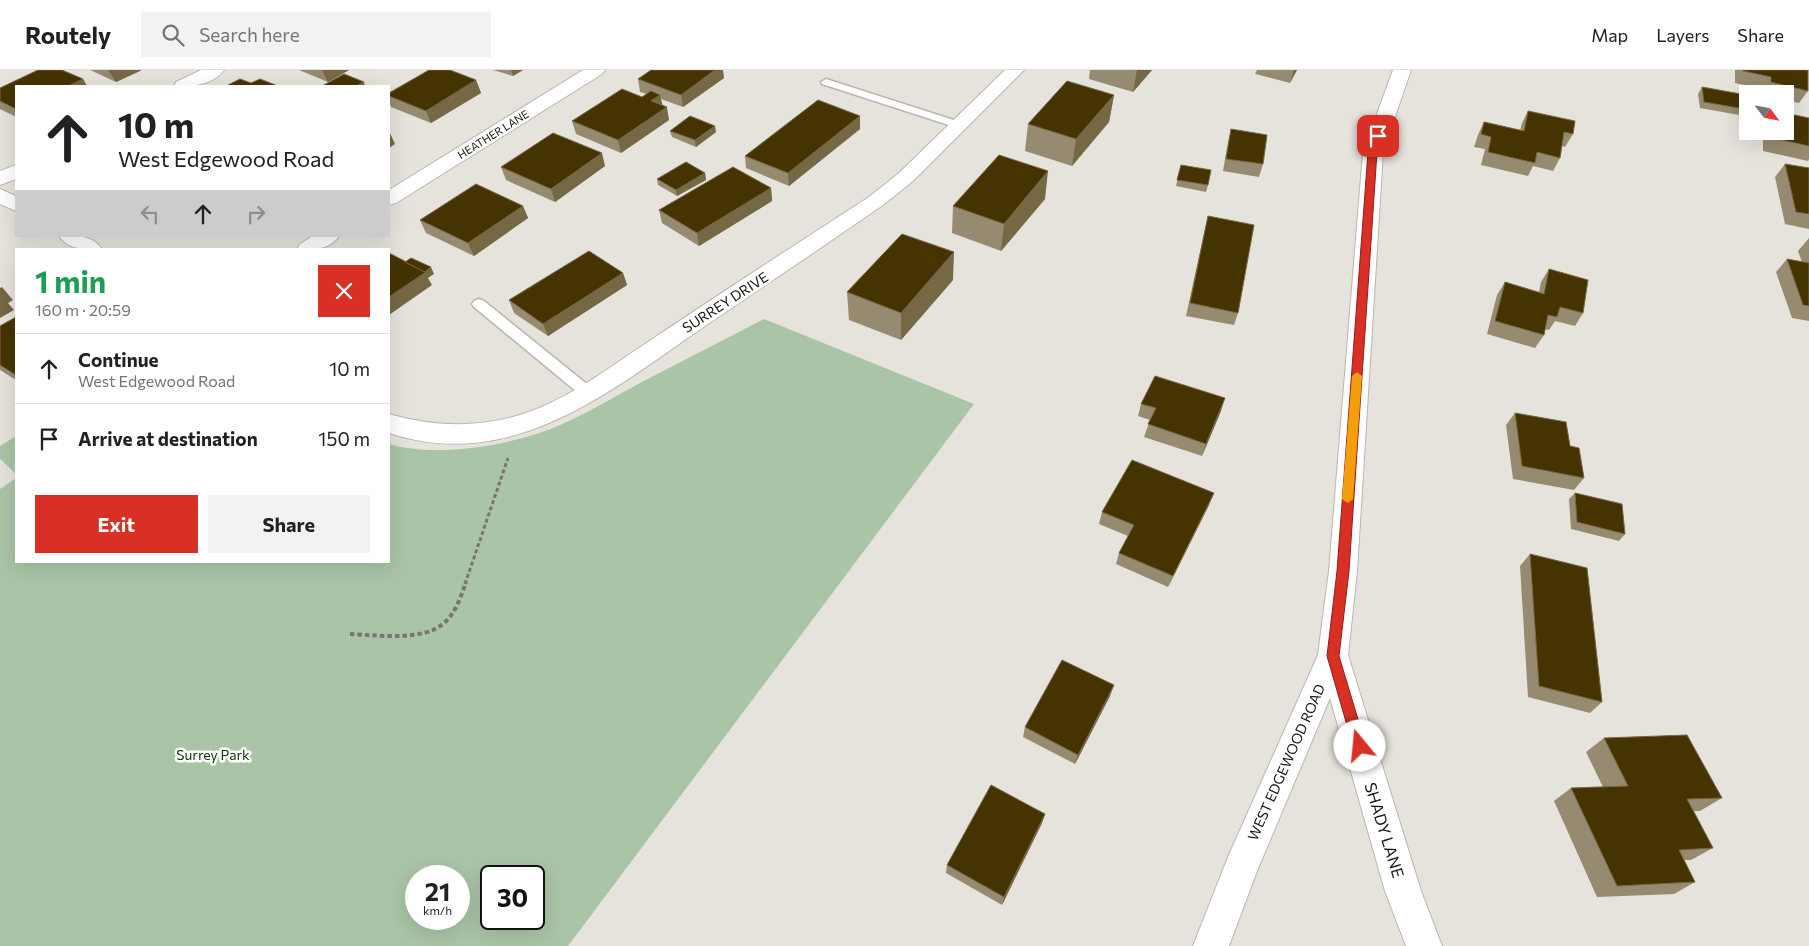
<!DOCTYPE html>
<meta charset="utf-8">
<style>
body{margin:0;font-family:Commissioner,sans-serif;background:#f2f2f2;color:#202124;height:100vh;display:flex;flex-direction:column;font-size:19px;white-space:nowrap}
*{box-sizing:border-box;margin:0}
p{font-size:16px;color:#757577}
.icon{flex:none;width:28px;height:28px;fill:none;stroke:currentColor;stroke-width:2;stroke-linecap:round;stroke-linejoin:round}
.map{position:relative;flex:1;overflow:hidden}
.details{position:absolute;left:15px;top:178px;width:375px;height:315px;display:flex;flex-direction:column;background:#fff;border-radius:0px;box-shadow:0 5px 20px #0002}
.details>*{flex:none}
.banner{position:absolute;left:15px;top:15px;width:375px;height:152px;border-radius:0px;box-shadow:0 5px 20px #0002;background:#fff;color:#202124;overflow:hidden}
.needle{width:32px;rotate:122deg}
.tools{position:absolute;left:1739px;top:15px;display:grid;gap:10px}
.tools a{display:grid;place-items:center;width:55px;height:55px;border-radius:0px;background:#fff;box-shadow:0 5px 20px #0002;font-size:25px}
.speed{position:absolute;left:405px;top:795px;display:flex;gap:10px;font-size:25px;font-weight:700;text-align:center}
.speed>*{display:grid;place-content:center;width:65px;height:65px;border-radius:50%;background:#fff;box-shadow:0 5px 20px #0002;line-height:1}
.speed small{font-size:12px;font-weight:400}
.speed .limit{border:2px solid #111;border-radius:8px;background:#fff;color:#111}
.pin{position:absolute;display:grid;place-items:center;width:42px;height:42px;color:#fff;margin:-21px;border-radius:10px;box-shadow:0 2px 8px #0006}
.me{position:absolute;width:55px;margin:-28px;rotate:343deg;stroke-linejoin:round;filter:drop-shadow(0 0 4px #0008)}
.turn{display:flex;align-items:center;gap:18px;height:105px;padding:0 20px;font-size:22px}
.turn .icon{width:65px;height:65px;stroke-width:2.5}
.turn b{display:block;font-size:35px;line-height:42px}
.lanes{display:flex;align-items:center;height:48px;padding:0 20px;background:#0003;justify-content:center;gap:25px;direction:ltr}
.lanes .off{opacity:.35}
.round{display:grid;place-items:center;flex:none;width:52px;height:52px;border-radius:0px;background:#f2f2f2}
.overview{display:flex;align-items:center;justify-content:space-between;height:85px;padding:0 20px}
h1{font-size:30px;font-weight:700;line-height:38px;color:#1e9e55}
.cta{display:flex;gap:10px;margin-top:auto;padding:10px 20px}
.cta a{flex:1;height:58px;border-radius:0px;background:#d93025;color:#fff;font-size:20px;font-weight:700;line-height:58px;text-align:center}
.cta a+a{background:#f2f2f2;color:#202124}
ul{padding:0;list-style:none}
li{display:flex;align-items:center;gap:15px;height:70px;padding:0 20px;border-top:1px solid #e0e0e0}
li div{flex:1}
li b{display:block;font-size:19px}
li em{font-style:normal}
header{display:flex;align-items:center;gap:30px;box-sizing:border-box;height:70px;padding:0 25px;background:#fff;border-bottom:1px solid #e0e0e0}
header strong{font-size:24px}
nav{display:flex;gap:28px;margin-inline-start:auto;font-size:18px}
.search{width:350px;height:45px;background:#f2f2f2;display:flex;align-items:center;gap:12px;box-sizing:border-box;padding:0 18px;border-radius:0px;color:#757577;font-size:19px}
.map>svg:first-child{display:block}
.green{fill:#aac4a7;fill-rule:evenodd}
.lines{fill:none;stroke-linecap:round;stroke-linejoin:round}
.lane-casing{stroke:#b9b6b0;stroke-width:3}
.street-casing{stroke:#b9b6b0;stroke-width:2}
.path-far1{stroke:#787673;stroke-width:3;stroke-dasharray:4 2.5;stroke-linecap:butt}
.path{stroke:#787673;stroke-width:4;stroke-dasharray:4.5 3;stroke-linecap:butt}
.lane{fill:#fff;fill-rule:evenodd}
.street{fill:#fff;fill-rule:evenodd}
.wall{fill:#968b70}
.shaded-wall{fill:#766844}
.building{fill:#463302;stroke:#766844}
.route{fill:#d93025;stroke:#8d1f18}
.slow{fill:#f59e0b}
.labels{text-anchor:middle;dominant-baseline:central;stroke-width:5;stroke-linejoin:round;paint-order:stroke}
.far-street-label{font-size:11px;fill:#151412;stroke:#fff}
.street-label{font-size:14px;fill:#151412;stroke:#fff}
.park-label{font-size:14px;fill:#003400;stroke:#fff}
.near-street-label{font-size:16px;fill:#151412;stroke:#fff}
</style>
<header>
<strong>Routely</strong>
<div class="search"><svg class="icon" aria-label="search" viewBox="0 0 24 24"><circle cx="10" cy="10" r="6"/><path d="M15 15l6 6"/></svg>Search here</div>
<nav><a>Map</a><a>Layers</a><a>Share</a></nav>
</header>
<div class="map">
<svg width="1809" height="876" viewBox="0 0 1809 876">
<rect width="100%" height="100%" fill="#e6e3dd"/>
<g class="green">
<path d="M 764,249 L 974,334 L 568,876 L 0,876 L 0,419 L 16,408 L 16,491 L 389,491 L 389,374 C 440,389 523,374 571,350 C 594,339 616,326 638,314 C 680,292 722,271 764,249 ZM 416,806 L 459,806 L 459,849 L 416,849 ZM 491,806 L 534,806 L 534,849 L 491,849 Z"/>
<path d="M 16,366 L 16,404 L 0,389 L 0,376 Z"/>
</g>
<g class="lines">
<g class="lane-casing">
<g id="lane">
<path d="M 826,9 L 963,53 L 965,55 L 963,57 L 955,57 L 822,14 L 821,12 Z"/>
<path d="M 479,229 L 484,231 L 593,319 L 595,323 L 593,327 L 588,328 L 583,327 L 474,237 L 472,234 L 474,231 Z"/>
</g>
</g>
<g class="street-casing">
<g id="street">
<path d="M 201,0 L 224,0 C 214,15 190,17 174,16 L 176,12 Z"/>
<path d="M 583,0 L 605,0 L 602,4 L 396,133 L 389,135 L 389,120 Z"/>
<path d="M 1005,0 L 1024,0 L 913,111 L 883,135 C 825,175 766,215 708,254 C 611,320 514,404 389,363 L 389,344 C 432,357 480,358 523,344 C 572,328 615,293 657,266 C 727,219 798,173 869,127 L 899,103 Z"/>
<path d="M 1393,0 L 1411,0 L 1383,82 L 1357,501 L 1348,585 L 1421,821 L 1442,876 L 1406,876 L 1385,821 L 1330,628 L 1257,801 L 1229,876 L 1193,876 L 1228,787 L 1318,585 L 1329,501 L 1363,82 Z"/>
<path d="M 16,95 L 16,109 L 0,115 L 0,101 Z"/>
<path d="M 0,119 L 16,126 L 16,141 L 0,134 Z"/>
<path d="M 59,166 C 75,166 92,164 102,179 C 86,179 69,181 59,166 Z"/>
<path d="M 313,166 L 339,166 C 329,181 313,179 297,179 L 300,174 Z"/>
</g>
</g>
<path class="path-far1" d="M 465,514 L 508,388"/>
<path class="path" d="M 350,564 C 376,565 423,572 444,553 C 456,543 461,526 466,512"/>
<use href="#lane" class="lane"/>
<use href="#street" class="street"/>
</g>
<g class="wall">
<path d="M 90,0 L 142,0 L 116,12 Z"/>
<path d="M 299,0 L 349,0 L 328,12 Z"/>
<path d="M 493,0 L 523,0 L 513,6 Z"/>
<path d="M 1090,0 L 1152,0 L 1133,22 L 1089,9 Z"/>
<path d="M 1257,0 L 1297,0 L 1290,13 L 1255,4 Z"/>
<path d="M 1735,0 L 1808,0 L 1808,21 L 1799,33 L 1785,30 L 1785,24 L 1762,24 L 1762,19 L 1735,13 Z"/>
<path d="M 724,8 L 683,37 L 661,29 L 663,36 L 669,50 L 621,83 L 576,64 L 572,51 L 642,27 L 647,24 L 640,22 L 638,9 Z"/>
<path d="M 83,9 L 87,16 L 16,16 L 16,47 L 0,39 L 0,18 Z"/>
<path d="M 476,10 L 481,23 L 431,53 L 391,37 L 389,31 L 389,23 Z"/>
<path d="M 1702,17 L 1744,39 L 1739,45 L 1700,38 L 1698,24 Z"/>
<path d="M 1114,25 L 1109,52 L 1072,96 L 1025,81 L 1028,54 Z"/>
<path d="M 1528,41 L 1573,64 L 1565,77 L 1562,76 L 1560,88 L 1553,101 L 1533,96 L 1528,106 L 1481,95 L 1485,79 L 1474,77 L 1478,65 L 1484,52 L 1520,61 L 1522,53 Z"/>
<path d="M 1748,41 L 1748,61 L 1785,61 L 1809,48 L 1809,89 L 1808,91 L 1763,81 L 1763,66 L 1746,63 L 1746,44 Z"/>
<path d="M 860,59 L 789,116 L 746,98 L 745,86 Z"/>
<path d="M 1231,59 L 1263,94 L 1259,107 L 1223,101 L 1228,72 Z"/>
<path d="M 670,61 L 716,62 L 696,77 L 672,67 Z"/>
<path d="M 1785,94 L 1809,98 L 1809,159 L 1785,154 L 1775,107 Z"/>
<path d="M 1181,95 L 1208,115 L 1206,122 L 1176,116 Z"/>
<path d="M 605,96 L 555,132 L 506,110 L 501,97 Z"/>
<path d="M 705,103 L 706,110 L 677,126 L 658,115 L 657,109 Z"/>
<path d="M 771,118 L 772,131 L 699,176 L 662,153 L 659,140 Z"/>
<path d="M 1045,129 L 1001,181 L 952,163 L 953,136 Z"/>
<path d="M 523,136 L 528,148 L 474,186 L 426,163 L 420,150 Z"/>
<path d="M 1208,146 L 1238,243 L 1234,255 L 1186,246 L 1205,159 Z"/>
<path d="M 1809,168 L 1809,251 L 1792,248 L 1776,202 L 1787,189 L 1802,192 L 1798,181 Z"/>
<path d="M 1549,199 L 1583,243 L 1575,256 L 1555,251 L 1549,260 L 1545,259 L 1544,265 L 1535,278 L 1487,264 L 1497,225 L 1505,212 L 1539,222 L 1541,212 Z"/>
<path d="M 623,203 L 627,215 L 548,266 L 514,243 L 509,230 Z"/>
<path d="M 953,210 L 901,270 L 849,250 L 847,222 Z"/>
<path d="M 16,247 L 16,310 L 0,300 L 0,256 Z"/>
<path d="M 1141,334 L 1221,341 L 1202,386 L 1144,367 L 1150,350 L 1138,346 Z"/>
<path d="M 1515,343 L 1570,376 L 1584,408 L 1574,420 L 1513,409 L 1506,355 Z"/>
<path d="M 1575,423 L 1625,464 L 1619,471 L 1571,459 L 1569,429 Z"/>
<path d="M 1209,435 L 1168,517 L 1116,494 L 1119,483 L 1128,466 L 1099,454 L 1102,442 Z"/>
<path d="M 1530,484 L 1602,632 L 1590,643 L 1528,627 L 1520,496 Z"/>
<path d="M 1110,626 L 1075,694 L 1023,667 L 1025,657 Z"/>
<path d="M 1604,668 L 1722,728 L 1700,741 L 1694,741 L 1713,778 L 1691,790 L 1684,790 L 1695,812 L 1674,824 L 1597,827 L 1554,731 L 1571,718 L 1603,717 L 1586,682 Z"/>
<path d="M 1045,744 L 1042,753 L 1002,835 L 946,803 L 947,795 Z"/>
</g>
<g class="shaded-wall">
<path d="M 108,0 L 142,0 L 116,12 Z"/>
<path d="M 322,0 L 349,0 L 328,12 Z"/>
<path d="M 511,0 L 523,0 L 513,6 Z"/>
<path d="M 715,0 L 723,0 L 724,8 L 683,37 L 681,25 Z"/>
<path d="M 1137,0 L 1152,0 L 1133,22 Z"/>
<path d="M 1294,0 L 1297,0 L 1290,13 Z"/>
<path d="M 83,9 L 87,16 L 68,16 Z"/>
<path d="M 476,10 L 481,23 L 431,53 L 426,41 Z"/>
<path d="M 364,12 L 365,16 L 356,16 Z"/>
<path d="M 660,25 L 663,38 L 651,31 Z"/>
<path d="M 1114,25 L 1109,52 L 1072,96 L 1076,69 Z"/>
<path d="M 667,37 L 669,50 L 621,83 L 618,70 Z"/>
<path d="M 860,46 L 860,59 L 789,116 L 788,103 Z"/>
<path d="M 715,56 L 716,62 L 696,77 L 695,70 Z"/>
<path d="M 389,61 L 395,74 L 389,78 Z"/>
<path d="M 602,83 L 605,96 L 555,132 L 551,119 Z"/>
<path d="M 1048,101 L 1045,129 L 1001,181 L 1004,154 Z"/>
<path d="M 705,103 L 706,110 L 677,126 L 676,120 Z"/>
<path d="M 771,118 L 772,131 L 699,176 L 697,163 Z"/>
<path d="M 523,136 L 528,148 L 474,186 L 468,173 Z"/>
<path d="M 954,182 L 953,210 L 901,270 L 901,243 Z"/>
<path d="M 431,197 L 434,204 L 428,208 L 432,215 L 389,245 L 389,227 Z"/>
<path d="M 623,203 L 627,215 L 548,266 L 543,254 Z"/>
<path d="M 2,217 L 13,230 L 8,233 L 14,240 L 0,248 L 0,218 Z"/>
<path d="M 1225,328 L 1221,341 L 1202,386 L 1206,374 Z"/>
<path d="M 1214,423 L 1209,435 L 1168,517 L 1173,506 Z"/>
<path d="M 1114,615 L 1110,626 L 1075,694 L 1078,685 Z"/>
<path d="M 1045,744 L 1042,753 L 1002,835 L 1004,827 Z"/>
</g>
<g class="building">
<path d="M 38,0 L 62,0 L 83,9 L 68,16 L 16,16 L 16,39 L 0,31 L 0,18 Z"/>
<path d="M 429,0 L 450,0 L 476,10 L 426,41 L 389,26 L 389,23 Z"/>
<path d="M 651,0 L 715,0 L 681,25 L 638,9 Z"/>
<path d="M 1743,0 L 1808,0 L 1808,21 L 1771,12 L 1771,7 L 1743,1 Z"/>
<path d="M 344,4 L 364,12 L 356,16 L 322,16 Z"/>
<path d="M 240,9 L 251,13 L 260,9 L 278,16 L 226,16 Z"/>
<path d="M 1067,11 L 1114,25 L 1076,69 L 1028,54 Z"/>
<path d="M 1702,17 L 1741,24 L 1744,39 L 1704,32 Z"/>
<path d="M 622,19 L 642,27 L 651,21 L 660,25 L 651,31 L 667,37 L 618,70 L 572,51 Z"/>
<path d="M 818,30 L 860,46 L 788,103 L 745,86 Z"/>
<path d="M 1528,41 L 1575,51 L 1573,64 L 1564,62 L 1560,88 L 1537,82 L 1535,93 L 1488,82 L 1491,67 L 1481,64 L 1484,52 L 1524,61 Z"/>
<path d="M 1785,43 L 1809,48 L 1809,76 L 1773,68 L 1772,61 L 1785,61 Z"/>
<path d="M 690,46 L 715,56 L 695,70 L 670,61 Z"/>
<path d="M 1231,59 L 1267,65 L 1263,94 L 1226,89 Z"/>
<path d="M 553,63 L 602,83 L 551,119 L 501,97 Z"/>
<path d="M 999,85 L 1048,101 L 1004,154 L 953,136 Z"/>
<path d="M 686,92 L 705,103 L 676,120 L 657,109 Z"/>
<path d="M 1785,94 L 1809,98 L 1809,144 L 1796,142 Z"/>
<path d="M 1181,95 L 1211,100 L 1208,115 L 1177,110 Z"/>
<path d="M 733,97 L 771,118 L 697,163 L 659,140 Z"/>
<path d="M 476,114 L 523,136 L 468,173 L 420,150 Z"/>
<path d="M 1208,146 L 1254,155 L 1238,243 L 1190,233 Z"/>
<path d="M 902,164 L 954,182 L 901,243 L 847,222 Z"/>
<path d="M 589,181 L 623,203 L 543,254 L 509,230 Z"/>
<path d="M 389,183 L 426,202 L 389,227 Z"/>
<path d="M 411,188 L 431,197 L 425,202 L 405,192 Z"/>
<path d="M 1787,189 L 1809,193 L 1809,236 L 1803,235 Z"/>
<path d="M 1549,199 L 1588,210 L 1583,243 L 1560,237 L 1557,247 L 1548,245 L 1544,265 L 1495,251 L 1505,212 L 1544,224 Z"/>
<path d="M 16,247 L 16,305 L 0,295 L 0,256 Z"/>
<path d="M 1155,306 L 1225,328 L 1206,374 L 1148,354 L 1156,338 L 1141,334 Z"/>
<path d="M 1515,343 L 1566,352 L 1570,376 L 1579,378 L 1584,408 L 1522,396 Z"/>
<path d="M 1132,390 L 1214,423 L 1173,506 L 1119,483 L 1134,455 L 1102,442 Z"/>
<path d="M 1575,423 L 1622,434 L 1625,464 L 1577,452 Z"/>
<path d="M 1530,484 L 1587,498 L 1602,632 L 1539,616 Z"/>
<path d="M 1062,590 L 1114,615 L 1078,685 L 1025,657 Z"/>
<path d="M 1687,665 L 1722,728 L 1687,729 L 1713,778 L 1679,780 L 1695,812 L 1617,816 L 1571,718 L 1628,716 L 1604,668 Z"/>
<path d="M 991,715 L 1045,744 L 1004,827 L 947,795 Z"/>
</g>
<path class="route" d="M 1378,63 L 1382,66 L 1377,82 L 1349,501 L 1339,586 L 1366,676 L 1365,680 L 1360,682 L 1355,680 L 1353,676 L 1327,586 L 1337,501 L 1368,82 L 1374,66 Z"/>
<path class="slow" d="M 1357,302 L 1362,306 L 1353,429 L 1348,433 L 1342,429 L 1352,306 Z"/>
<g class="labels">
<g class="far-street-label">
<text transform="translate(493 64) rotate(-32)">HEATHER LANE</text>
</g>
<g class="street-label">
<text transform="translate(725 232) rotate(-33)">SURREY DRIVE</text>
<text transform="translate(1286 692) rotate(-66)">WEST EDGEWOOD ROAD</text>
</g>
<g class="park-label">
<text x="213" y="684">Surrey Park</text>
</g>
<g class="near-street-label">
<text transform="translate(1385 760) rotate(73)">SHADY LANE</text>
</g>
</g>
</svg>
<div class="tools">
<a><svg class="needle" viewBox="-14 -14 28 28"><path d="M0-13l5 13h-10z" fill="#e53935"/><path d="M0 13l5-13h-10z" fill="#757577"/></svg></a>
</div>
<div class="speed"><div>21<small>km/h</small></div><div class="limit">30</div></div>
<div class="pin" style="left:1378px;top:66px;background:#d93025"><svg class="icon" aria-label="arrive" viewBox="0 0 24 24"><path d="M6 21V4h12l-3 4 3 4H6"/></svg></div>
<svg class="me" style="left:1360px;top:676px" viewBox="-20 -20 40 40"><circle r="19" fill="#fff"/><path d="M0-13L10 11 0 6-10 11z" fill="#d93025"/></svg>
<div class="banner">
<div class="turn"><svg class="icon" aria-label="ahead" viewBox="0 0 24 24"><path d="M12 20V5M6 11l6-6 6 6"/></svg><div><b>10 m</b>West Edgewood Road</div></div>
<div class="lanes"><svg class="icon off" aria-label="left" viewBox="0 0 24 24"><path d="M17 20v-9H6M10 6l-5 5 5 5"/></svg><svg class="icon" aria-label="ahead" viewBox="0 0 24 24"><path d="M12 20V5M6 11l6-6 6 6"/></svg><svg class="icon off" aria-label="right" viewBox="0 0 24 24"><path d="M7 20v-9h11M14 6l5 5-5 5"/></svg></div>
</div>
<section class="details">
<div class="overview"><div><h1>1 min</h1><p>160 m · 20:59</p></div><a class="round" style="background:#d93025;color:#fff"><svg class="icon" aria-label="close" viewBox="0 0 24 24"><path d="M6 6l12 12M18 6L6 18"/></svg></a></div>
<ul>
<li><svg class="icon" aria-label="ahead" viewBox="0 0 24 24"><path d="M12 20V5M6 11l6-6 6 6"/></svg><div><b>Continue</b><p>West Edgewood Road</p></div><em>10 m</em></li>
<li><svg class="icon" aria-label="arrive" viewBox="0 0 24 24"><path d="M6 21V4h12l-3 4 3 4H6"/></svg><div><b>Arrive at destination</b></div><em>150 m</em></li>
</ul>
<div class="cta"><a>Exit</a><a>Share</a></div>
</section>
</div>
